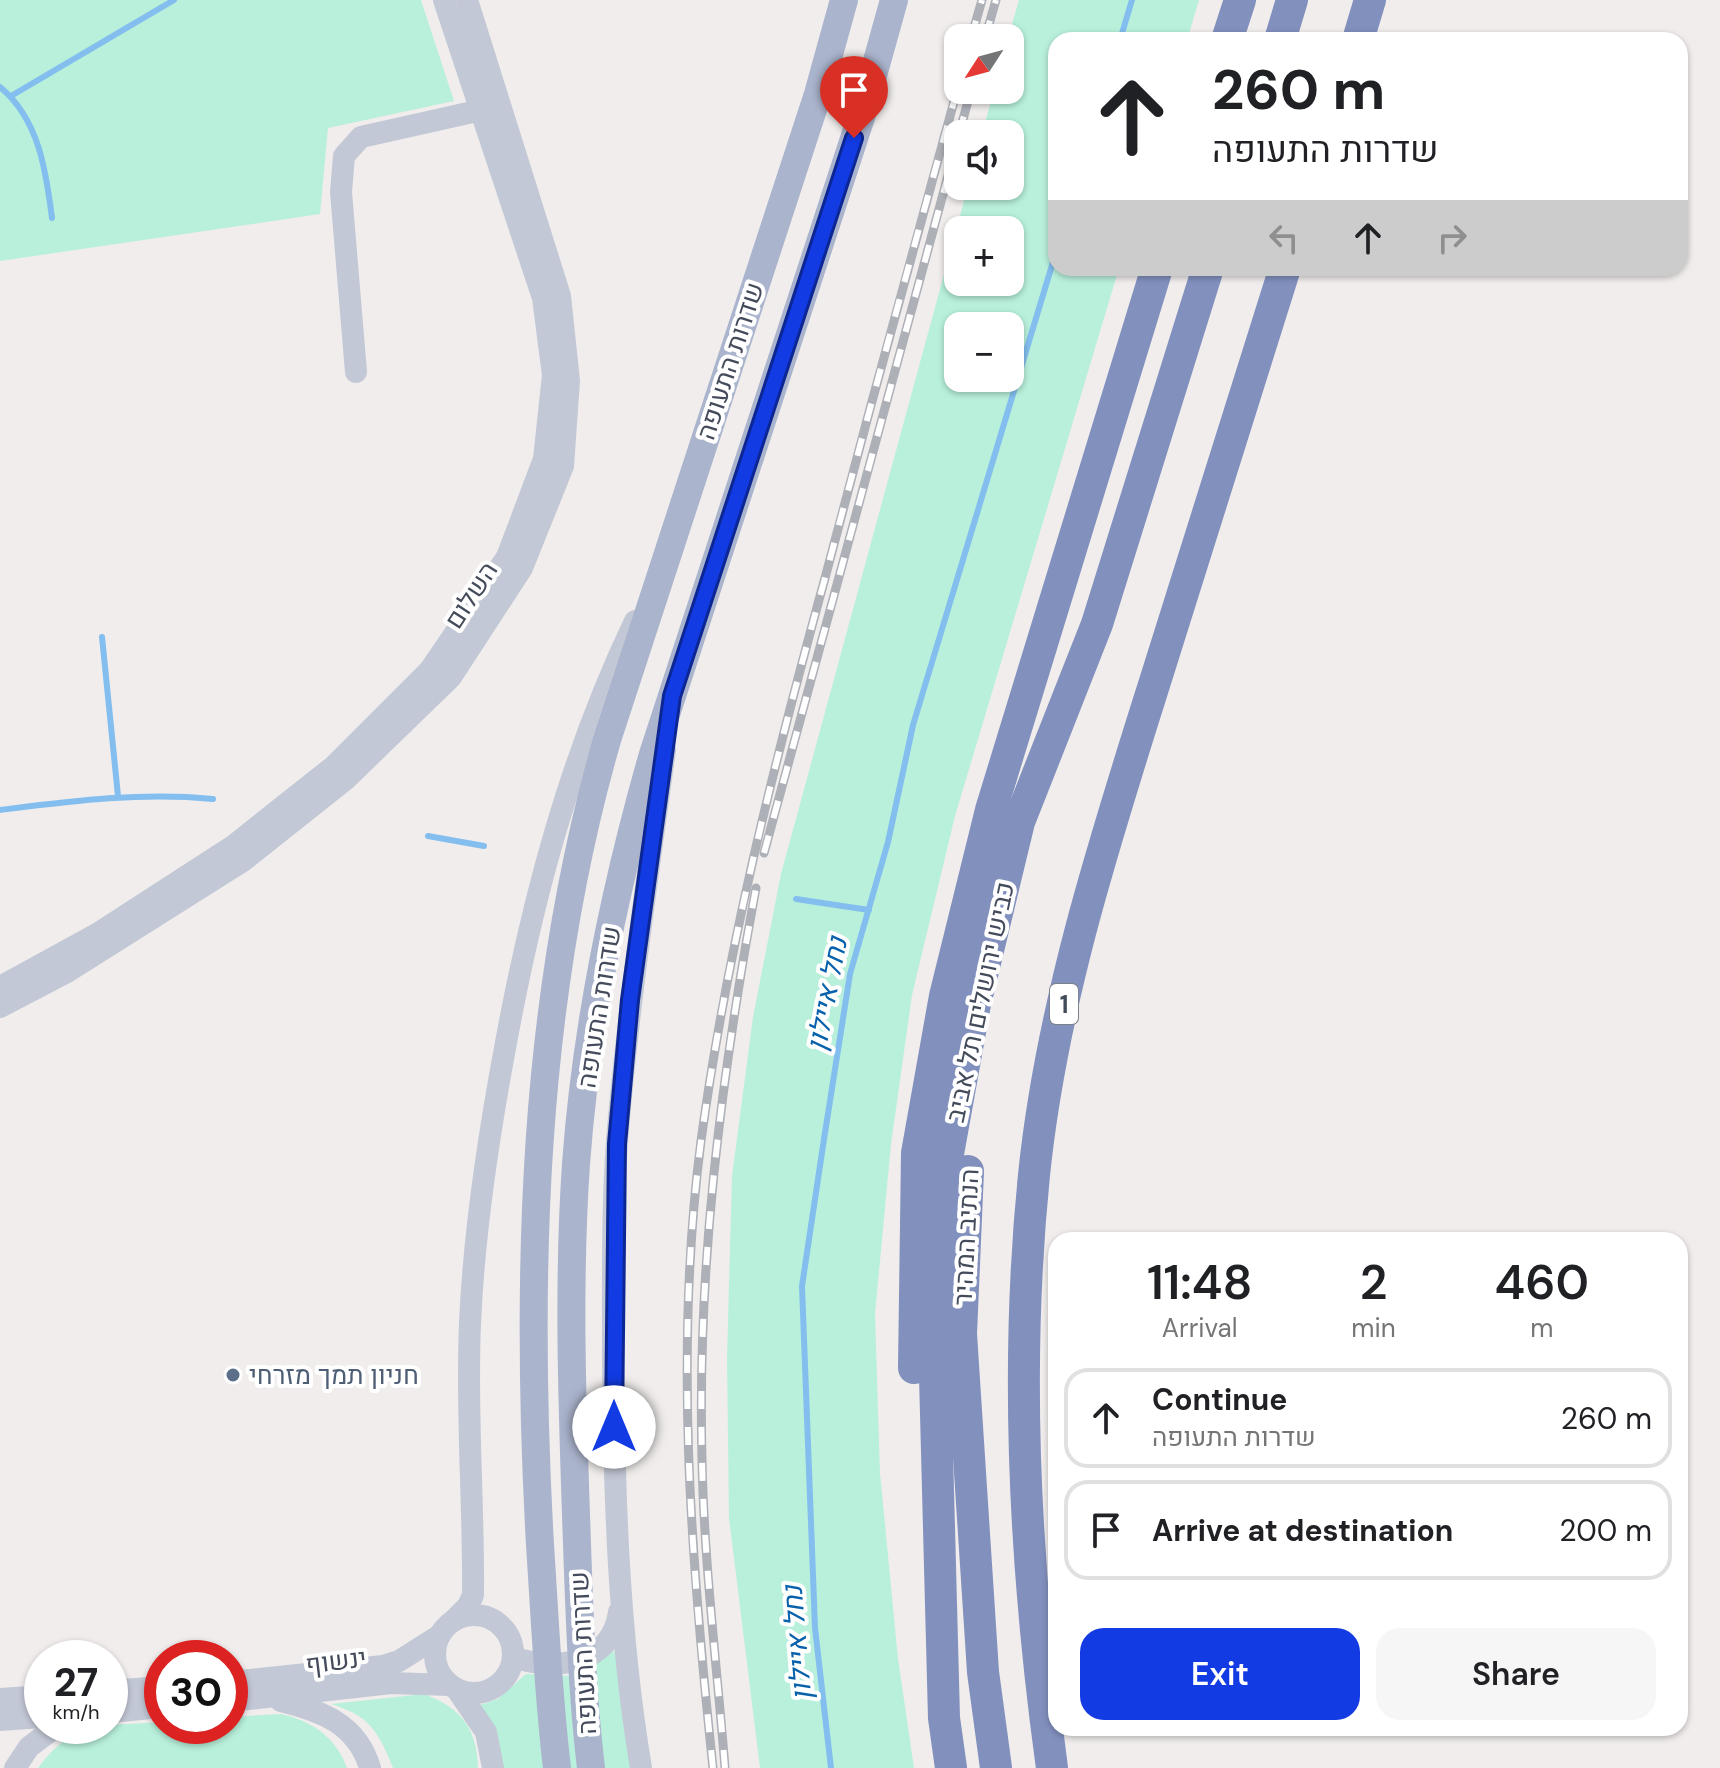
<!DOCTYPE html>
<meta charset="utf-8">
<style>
body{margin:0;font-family:"DM Sans",Heebo,sans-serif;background:#f6f6f6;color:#202124;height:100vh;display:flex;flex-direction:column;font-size:30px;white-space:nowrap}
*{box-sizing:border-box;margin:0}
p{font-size:26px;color:#757577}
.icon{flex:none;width:44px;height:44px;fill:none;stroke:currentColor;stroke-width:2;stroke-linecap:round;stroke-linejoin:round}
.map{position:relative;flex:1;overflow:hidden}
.panel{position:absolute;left:1048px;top:1232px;width:640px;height:504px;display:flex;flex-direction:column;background:#fff;border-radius:24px;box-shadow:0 2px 6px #0004}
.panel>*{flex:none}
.hud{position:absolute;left:1048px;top:32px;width:640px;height:244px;border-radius:24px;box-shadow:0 2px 6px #0004;background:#fff;color:#202124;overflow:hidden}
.needle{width:52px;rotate:234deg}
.buttons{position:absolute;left:944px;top:24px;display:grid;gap:16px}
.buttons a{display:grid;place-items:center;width:80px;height:80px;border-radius:16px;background:#fff;box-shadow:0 2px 6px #0004;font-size:40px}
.speed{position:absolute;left:24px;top:1640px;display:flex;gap:16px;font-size:40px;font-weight:700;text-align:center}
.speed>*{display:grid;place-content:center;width:104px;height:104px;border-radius:50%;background:#fff;box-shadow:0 2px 6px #0004;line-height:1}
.speed small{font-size:20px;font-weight:400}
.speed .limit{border:12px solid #d22;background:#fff;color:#111}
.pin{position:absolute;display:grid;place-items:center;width:68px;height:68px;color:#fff;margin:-82px -34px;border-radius:50% 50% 50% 0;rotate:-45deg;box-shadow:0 0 8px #0007}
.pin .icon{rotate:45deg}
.me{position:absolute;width:88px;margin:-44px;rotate:0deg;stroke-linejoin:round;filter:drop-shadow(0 0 6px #0008)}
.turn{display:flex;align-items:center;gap:28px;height:168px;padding:0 32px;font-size:36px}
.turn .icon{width:104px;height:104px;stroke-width:2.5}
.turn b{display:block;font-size:56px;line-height:68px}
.lanes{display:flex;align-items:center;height:76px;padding:0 32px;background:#0003;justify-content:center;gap:40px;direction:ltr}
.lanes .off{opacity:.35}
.eta{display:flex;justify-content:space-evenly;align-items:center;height:136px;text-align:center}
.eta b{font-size:48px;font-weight:600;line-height:56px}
.action{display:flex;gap:16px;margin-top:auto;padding:16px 32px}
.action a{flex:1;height:92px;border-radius:24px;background:#123be4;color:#fff;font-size:32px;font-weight:600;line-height:92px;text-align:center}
.action a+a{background:#f6f6f6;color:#202124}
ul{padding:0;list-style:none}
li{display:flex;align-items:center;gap:24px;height:100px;margin:0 16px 12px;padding:0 16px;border:4px solid #e0e0e0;border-radius:24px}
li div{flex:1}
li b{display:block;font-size:30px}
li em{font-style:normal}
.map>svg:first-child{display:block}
.green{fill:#b8f0db;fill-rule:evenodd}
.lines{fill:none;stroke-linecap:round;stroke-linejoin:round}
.stream{stroke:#83beef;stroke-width:6}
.minor{stroke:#c2c8d5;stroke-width:22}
.major{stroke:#abb4cd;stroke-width:28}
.highway{stroke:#8290be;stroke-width:32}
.rail-casing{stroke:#aeb0b7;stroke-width:9}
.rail{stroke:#fff;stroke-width:6;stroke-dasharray:18;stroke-linecap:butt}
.route-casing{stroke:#0c2694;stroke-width:20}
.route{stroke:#123be4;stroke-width:14}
.service-dot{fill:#5c6f8a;stroke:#fff;stroke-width:3}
.labels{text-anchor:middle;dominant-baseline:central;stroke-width:8;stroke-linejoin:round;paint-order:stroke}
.shield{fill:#fff;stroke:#7c818c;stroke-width:2}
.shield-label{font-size:24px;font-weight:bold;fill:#444b5b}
.street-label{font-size:26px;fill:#444b5b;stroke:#fff}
.service-label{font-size:26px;fill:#4e5e75;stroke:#fff;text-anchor:start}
.water-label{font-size:28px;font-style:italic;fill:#0761ab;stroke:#fff}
</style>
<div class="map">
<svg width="1720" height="1768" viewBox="0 0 1720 1768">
<rect width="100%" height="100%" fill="#f0edec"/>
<g class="green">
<path d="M 0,0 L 421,0 L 454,101 L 328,128 L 320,214 L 0,261 Z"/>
<path d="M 1019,0 L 1199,0 L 1187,40 L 1056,40 L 1056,268 L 1119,268 L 955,816 L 912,995 L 891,1144 L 875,1314 L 880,1473 L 898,1659 L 914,1768 L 760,1768 L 729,1518 L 727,1357 L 732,1176 L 753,1017 L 781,874 L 968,186 L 1010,186 L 1010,134 L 982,134 L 994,90 L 1010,90 L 1008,38 ZM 1010,230 L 1010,282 L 958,282 L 958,230 ZM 1010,326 L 1010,378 L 958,378 L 958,326 Z"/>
<path d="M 615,1651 L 637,1768 L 499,1768 L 495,1733 L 480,1705 L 498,1699 L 526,1674 L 570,1676 Z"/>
<path d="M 424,1694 C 461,1708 477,1728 478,1768 L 393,1768 C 378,1731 370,1716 331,1704 Z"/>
<path d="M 281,1714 C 312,1721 336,1737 347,1768 L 38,1768 C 76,1717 105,1727 162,1722 L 162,1726 L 230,1726 L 230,1717 Z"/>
</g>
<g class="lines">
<g class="stream">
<path d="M 1120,40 L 1132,0"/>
<path d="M 0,87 C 39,119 46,171 52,218"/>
<path d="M 11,96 L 174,0"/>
<path d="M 102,637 L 118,796"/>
<path d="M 0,810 C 72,801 141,792 213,799"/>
<path d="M 428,836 L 484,846"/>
<path d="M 796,899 L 869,910"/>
<path d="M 831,1768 L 815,1628 L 802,1286 L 824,1139 L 850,974 L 888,842 L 913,725 L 1056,252"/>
</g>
<g class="minor">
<path d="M 356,372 L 341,192 L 344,156 L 361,137 L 495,107"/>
<path d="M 0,987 L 97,934 L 233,846 L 334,766 L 430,670 L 507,557 L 544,459 L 553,375 L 543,298 L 444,0"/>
<path d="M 0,1007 L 67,972 L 243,861 L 345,780 L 451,677 L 522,568 L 563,466 L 569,381 L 560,296 L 467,0"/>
<circle cx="474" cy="1654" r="39"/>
<path d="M 453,1621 L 468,1606 L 473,1595 C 474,1504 466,1414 470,1323 C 474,1231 488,1139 505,1048 C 532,900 570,757 635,621"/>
<path d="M 513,1657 C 555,1672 612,1664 619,1612"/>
<path d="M 230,1682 L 383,1666 L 399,1661 L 440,1635"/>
<path d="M 110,1691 L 162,1687"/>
<path d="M 458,1691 L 486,1732 L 493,1768"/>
<path d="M 0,1699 L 42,1696"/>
<path d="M 230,1701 L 391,1683 L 449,1685"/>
<path d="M 281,1701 C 322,1711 357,1724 370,1768"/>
<path d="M 110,1712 L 162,1707"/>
<path d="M 0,1720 L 42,1717"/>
<path d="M 15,1768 L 29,1747 L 57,1726"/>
<path d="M 641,1768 C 618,1631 614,1491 613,1352 C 613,1282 612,1210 617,1140 C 628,1009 647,880 665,750"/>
</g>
<g class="major">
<path d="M 557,1768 C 548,1694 545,1619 540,1545 C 525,1276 532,1000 607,740 L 818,94 L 844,0"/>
<path d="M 591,1768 C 581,1684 579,1599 576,1515 C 572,1398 568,1280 576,1164 C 586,1026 615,887 653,754 L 864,108 L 894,0"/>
</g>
<g class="highway">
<path d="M 1227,40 L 1240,0"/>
<path d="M 1280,40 L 1292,0"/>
<path d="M 1358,40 L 1370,0"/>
<path d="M 968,1171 L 961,1334 L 983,1672 L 996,1768"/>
<path d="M 914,1368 L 917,1153 L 945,996 L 991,810 L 1157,268"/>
<path d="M 951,1768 L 944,1718 L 934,1338 L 946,1165 L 975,1004 L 1019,822 L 1097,624 L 1208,268"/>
<path d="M 1052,1768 C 1025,1572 1014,1372 1034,1175 C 1051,1009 1103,846 1153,688 C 1197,548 1241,408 1285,268"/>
</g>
<g class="rail-casing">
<g id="rail">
<path d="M 971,38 L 982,0"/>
<path d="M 985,38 L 996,0"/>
<path d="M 959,134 L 971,90"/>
<path d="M 764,853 L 958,139"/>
<path d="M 713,1768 C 691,1560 674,1349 701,1141 C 727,949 774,764 825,578 C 868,414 913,250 958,87"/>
<path d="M 725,1768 C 717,1666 704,1563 702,1460 C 697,1268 721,1077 756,888"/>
</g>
</g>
<use href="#rail" class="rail"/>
</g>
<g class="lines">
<g class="route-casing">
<path id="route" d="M 614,1427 L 617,1144 L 630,1000 L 672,696 L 854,138"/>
</g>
<use href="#route" class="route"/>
</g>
<circle class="service-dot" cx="233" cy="1375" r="8"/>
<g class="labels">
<rect class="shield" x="1050" y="984" width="28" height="40" rx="6"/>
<g class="shield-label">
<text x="1064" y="1004">1</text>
</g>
<g class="street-label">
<text transform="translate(730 361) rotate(-72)">שדרות התעופה</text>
<text transform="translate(471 595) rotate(-57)">השלום</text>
<text transform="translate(980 1002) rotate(-78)">כביש ירושלים תל אביב</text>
<text transform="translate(599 1007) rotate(-81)">שדרות התעופה</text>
<text transform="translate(966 1237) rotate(-87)">הנתיב המהיר</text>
<text transform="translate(583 1653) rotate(-93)">שדרות התעופה</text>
<text transform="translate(336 1661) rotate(-7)">ינשוף</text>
</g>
<g class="service-label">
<text x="249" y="1375">חניון תמך מזרחי</text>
</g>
<g class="water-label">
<text transform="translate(827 994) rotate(-79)">נחל איילון</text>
<text transform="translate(797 1643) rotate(-95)">נחל איילון</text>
</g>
</g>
</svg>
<div class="buttons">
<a><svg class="needle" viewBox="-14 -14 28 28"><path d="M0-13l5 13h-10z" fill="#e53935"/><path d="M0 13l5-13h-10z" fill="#757577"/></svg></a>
<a><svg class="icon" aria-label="sound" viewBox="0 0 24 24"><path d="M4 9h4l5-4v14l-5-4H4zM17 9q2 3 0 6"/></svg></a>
<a>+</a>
<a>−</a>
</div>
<div class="speed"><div>27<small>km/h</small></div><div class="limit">30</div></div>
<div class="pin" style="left:854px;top:138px;background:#d93025"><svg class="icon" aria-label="arrive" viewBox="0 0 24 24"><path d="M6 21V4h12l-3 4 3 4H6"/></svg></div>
<svg class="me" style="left:614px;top:1427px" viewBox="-20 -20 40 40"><circle r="19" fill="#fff"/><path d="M0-13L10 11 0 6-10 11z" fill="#123be4"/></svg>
<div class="hud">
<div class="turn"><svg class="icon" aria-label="ahead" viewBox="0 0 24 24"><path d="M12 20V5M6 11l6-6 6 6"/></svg><div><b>260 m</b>שדרות התעופה</div></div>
<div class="lanes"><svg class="icon off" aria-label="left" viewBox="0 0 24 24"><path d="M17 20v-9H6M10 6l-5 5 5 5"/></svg><svg class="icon" aria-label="ahead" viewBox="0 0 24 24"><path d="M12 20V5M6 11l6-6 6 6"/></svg><svg class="icon off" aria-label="right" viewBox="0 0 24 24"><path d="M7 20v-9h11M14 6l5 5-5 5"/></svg></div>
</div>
<section class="panel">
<div class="eta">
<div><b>11:48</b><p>Arrival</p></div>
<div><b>2</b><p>min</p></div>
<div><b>460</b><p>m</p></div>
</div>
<ul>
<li><svg class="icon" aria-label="ahead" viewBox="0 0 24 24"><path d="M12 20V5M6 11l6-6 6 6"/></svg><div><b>Continue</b><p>שדרות התעופה</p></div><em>260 m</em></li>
<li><svg class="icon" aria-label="arrive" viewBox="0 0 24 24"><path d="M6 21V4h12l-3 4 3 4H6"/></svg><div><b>Arrive at destination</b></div><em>200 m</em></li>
</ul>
<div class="action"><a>Exit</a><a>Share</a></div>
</section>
</div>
